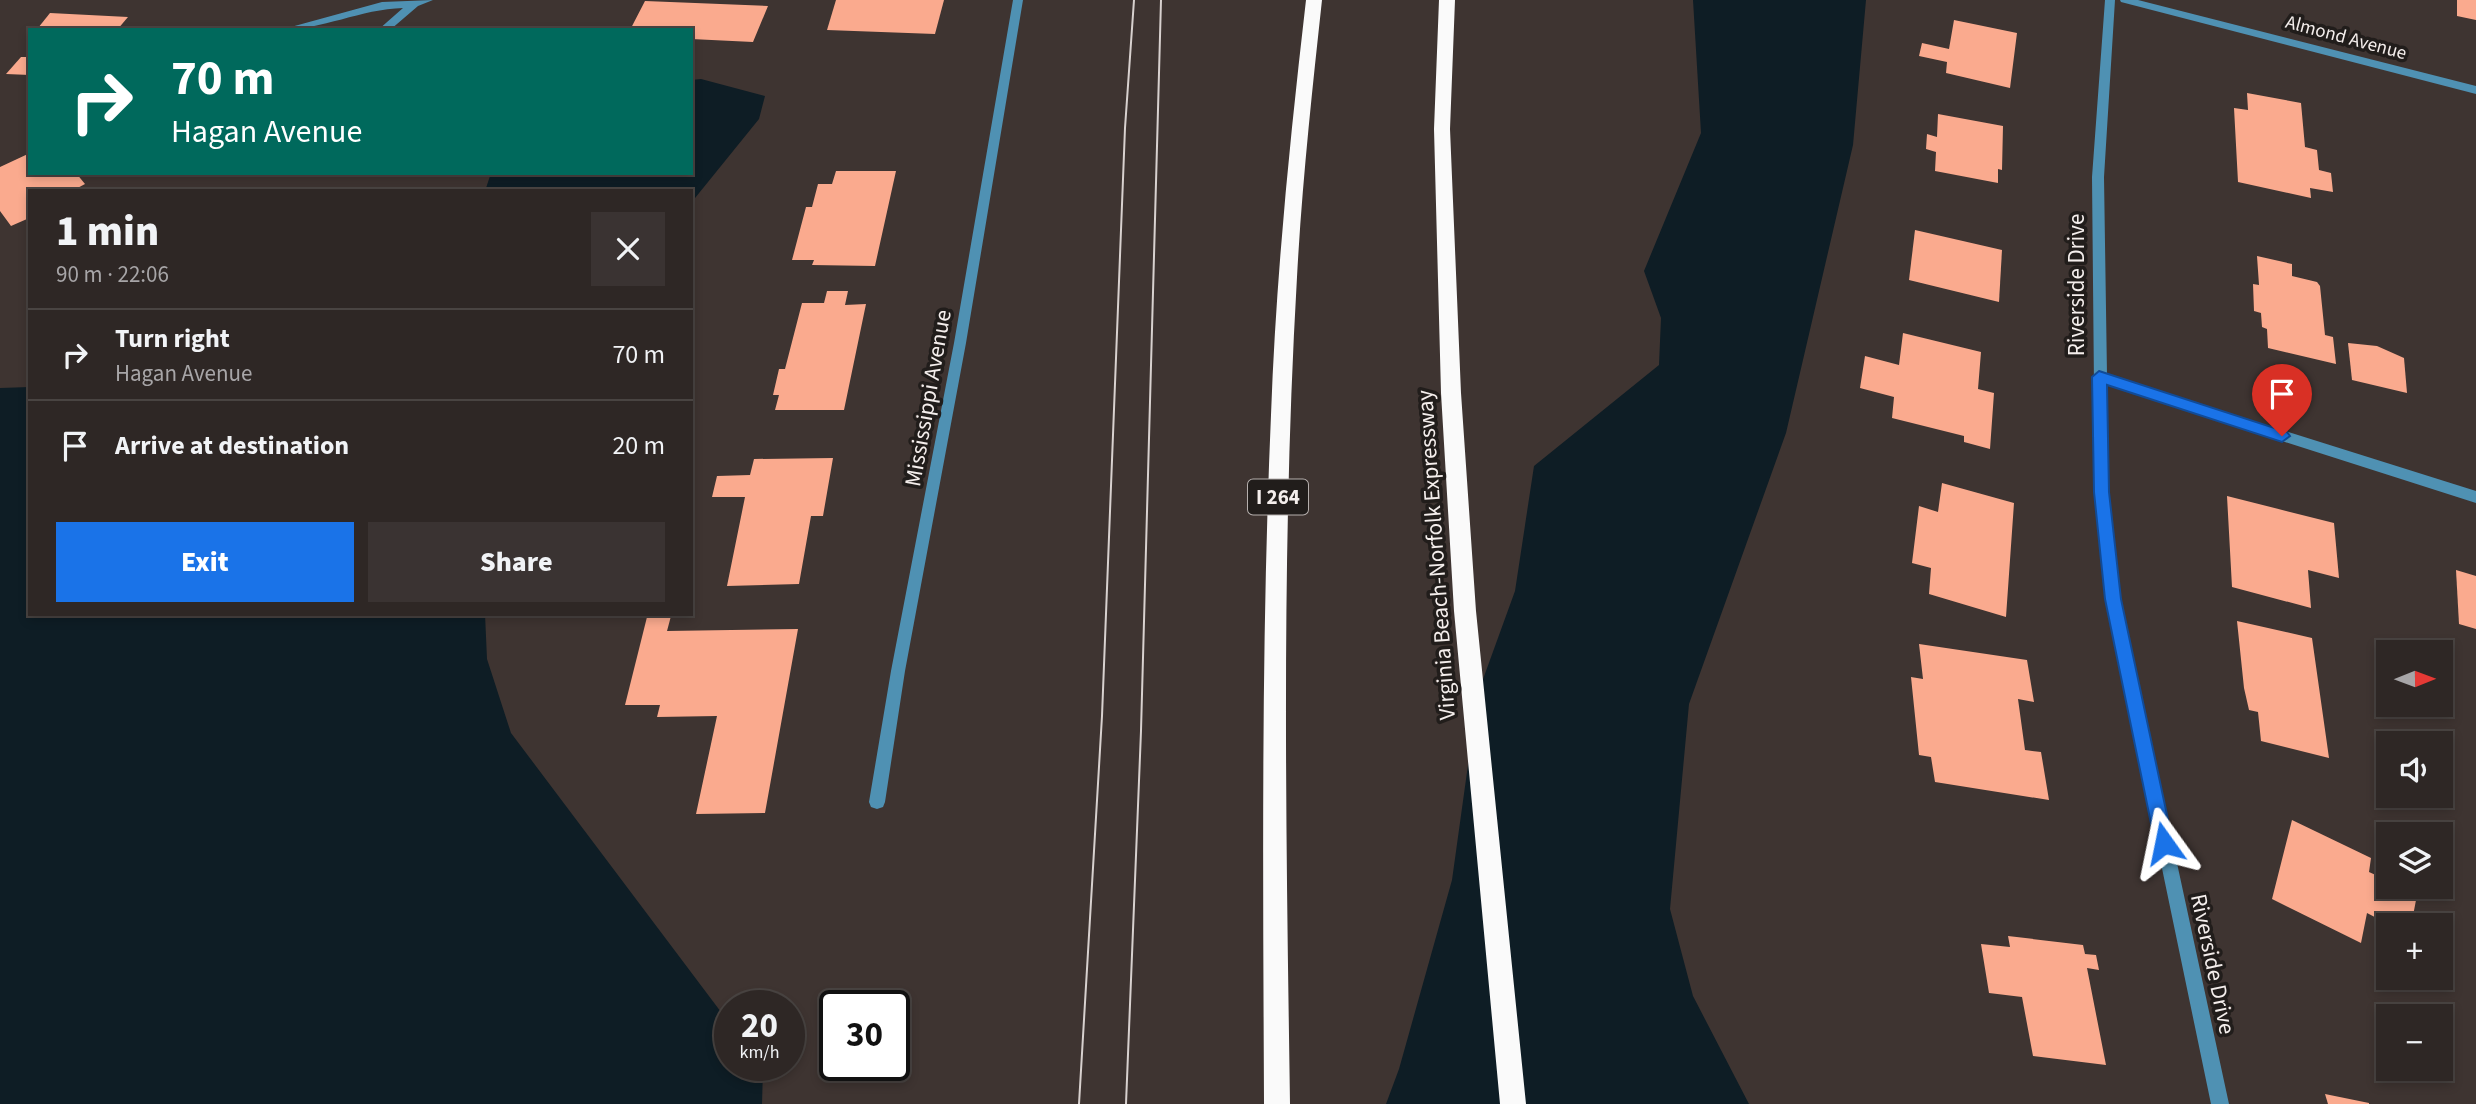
<!DOCTYPE html>
<meta charset="utf-8">
<style>
body{margin:0;font-family:"Source Sans 3",sans-serif;background:#3a3332;color:#f1f3f6;height:100vh;display:flex;flex-direction:column;font-size:26px;white-space:nowrap}
*{box-sizing:border-box;margin:0}
p{font-size:23px;color:#a7a5a7}
.icon{flex:none;width:38px;height:38px;fill:none;stroke:currentColor;stroke-width:2;stroke-linecap:round;stroke-linejoin:round}
.map{position:relative;flex:1;overflow:hidden}
.drawer{position:absolute;left:28px;top:189px;width:665px;height:427px;display:flex;flex-direction:column;background:#2e2725;border-radius:0px;box-shadow:0 4px 10px #0003,0 0 0 2px #494442}
.drawer>*{flex:none}
.banner{position:absolute;left:28px;top:28px;width:665px;height:147px;border-radius:0px;box-shadow:0 4px 10px #0003,0 0 0 2px #494442;background:#00695c;color:#fff;overflow:hidden}
.needle{width:46px;rotate:89deg}
.buttons{position:absolute;left:2376px;top:640px;display:grid;gap:14px}
.buttons a{display:grid;place-items:center;width:77px;height:77px;border-radius:0px;background:#2e2725;box-shadow:0 4px 10px #0003,0 0 0 2px #494442;font-size:35px}
.speed{position:absolute;left:714px;top:990px;display:flex;gap:14px;font-size:35px;font-weight:700;text-align:center}
.speed>*{display:grid;place-content:center;width:91px;height:91px;border-radius:50%;background:#2e2725;box-shadow:0 4px 10px #0003,0 0 0 2px #494442;line-height:1}
.speed small{font-size:18px;font-weight:400}
.speed .limit{border:4px solid #111;border-radius:10px;background:#fff;color:#111}
.pin{position:absolute;display:grid;place-items:center;width:60px;height:60px;color:#fff;margin:-72px -30px;border-radius:50% 50% 50% 0;rotate:-45deg;box-shadow:0 0 7px #0007}
.pin .icon{rotate:45deg}
.me{position:absolute;width:77px;margin:-38px;rotate:348deg;stroke-linejoin:round;filter:drop-shadow(0 0 5px #0008)}
.turn{display:flex;align-items:center;gap:24px;height:147px;padding:0 28px;font-size:32px}
.turn .icon{width:91px;height:91px;stroke-width:2.5}
.turn b{display:block;font-size:49px;line-height:60px}
.round{display:grid;place-items:center;flex:none;width:74px;height:74px;border-radius:0px;background:#3a3332}
.headline{display:flex;align-items:center;justify-content:space-between;height:119px;padding:0 28px}
h1{font-size:42px;font-weight:800;line-height:52px}
.button{display:flex;gap:14px;margin-top:auto;padding:14px 28px}
.button a{flex:1;height:80px;border-radius:0px;background:#1a73e8;color:#fff;font-size:28px;font-weight:800;line-height:80px;text-align:center}
.button a+a{background:#3a3332;color:#f1f3f6}
ul{padding:0;list-style:none}
li{display:flex;align-items:center;gap:21px;height:91px;padding:0 28px;border-top:2px solid #494442}
li div{flex:1}
li b{display:block;font-size:26px}
li em{font-style:normal}
.map>svg:first-child{display:block}
.water{fill:#0e1d25}
.building{fill:#faaa8e}
.lines{fill:none;stroke-linecap:round;stroke-linejoin:round}
.street{fill:#4f91b3;fill-rule:evenodd}
.highway{fill:#fafafa;fill-rule:evenodd}
.tram{stroke:#d8d1cf;stroke-width:2}
.route{fill:#1a73e8;stroke:#114b97;stroke-width:2}
.labels{text-anchor:middle;dominant-baseline:central;stroke-width:7;stroke-linejoin:round;paint-order:stroke}
.far-street-label{font-size:19px;fill:#f4eeec;stroke:#211d1b}
.shield{fill:#211d1b;stroke:#b5afad;stroke-width:2}
.shield-label{font-size:21px;font-weight:bold;fill:#f4eeec}
.street-label{font-size:23px;fill:#f4eeec;stroke:#211d1b}
</style>
<div class="map">
<svg width="2476" height="1104" viewBox="0 0 2476 1104">
<rect width="100%" height="100%" fill="#3e3431"/>
<g class="water">
<path d="M 1693,0 L 1866,0 L 1853,145 L 1786,433 L 1689,704 L 1670,909 L 1693,996 L 1749,1104 L 1386,1104 L 1399,1069 L 1452,880 L 1478,693 L 1515,591 L 1534,466 L 1659,365 L 1661,318 L 1644,271 L 1701,133 Z"/>
<path d="M 701,79 L 765,96 L 759,119 L 691,203 L 691,191 L 485,191 L 491,173 L 691,173 L 691,80 Z"/>
<path d="M 30,387 L 30,614 L 485,614 L 487,659 L 511,733 L 730,1024 L 730,1066 L 761,1066 L 763,1069 L 762,1104 L 0,1104 L 0,388 Z"/>
</g>
<g class="building">
<path d="M 836,0 L 944,0 L 935,34 L 827,30 Z"/>
<path d="M 2457,0 L 2476,0 L 2476,20 L 2457,16 Z"/>
<path d="M 645,1 L 768,6 L 753,42 L 691,39 L 691,30 L 630,30 Z"/>
<path d="M 50,13 L 128,17 L 117,30 L 38,28 Z"/>
<path d="M 1954,20 L 2017,33 L 2010,88 L 1946,73 L 1947,62 L 1919,56 L 1922,43 L 1949,49 Z"/>
<path d="M 21,57 L 30,57 L 30,75 L 6,74 Z"/>
<path d="M 2247,93 L 2301,103 L 2305,147 L 2317,150 L 2319,170 L 2331,173 L 2333,192 L 2310,188 L 2311,198 L 2238,182 L 2234,108 L 2248,110 Z"/>
<path d="M 1938,114 L 2003,126 L 2002,170 L 1998,169 L 1998,183 L 1935,171 L 1936,152 L 1926,149 L 1927,134 L 1937,137 Z"/>
<path d="M 30,153 L 30,173 L 76,173 L 85,184 L 72,191 L 30,191 L 30,222 L 27,219 L 11,226 L 0,211 L 0,167 Z"/>
<path d="M 836,171 L 896,171 L 875,266 L 812,265 L 814,260 L 792,260 L 806,207 L 812,207 L 818,184 L 832,184 Z"/>
<path d="M 1915,230 L 2002,250 L 1999,302 L 1909,280 Z"/>
<path d="M 2257,256 L 2292,264 L 2292,276 L 2317,282 L 2320,286 L 2325,335 L 2333,337 L 2336,364 L 2268,348 L 2267,329 L 2262,327 L 2261,313 L 2254,311 L 2253,284 L 2259,285 Z"/>
<path d="M 827,291 L 848,291 L 845,305 L 866,304 L 844,410 L 775,410 L 779,395 L 773,395 L 779,369 L 785,369 L 802,303 L 824,303 Z"/>
<path d="M 1903,333 L 1981,352 L 1978,389 L 1994,393 L 1990,449 L 1964,442 L 1964,436 L 1892,418 L 1894,397 L 1860,388 L 1865,356 L 1899,365 Z"/>
<path d="M 2348,343 L 2377,346 L 2404,358 L 2407,393 L 2352,380 Z"/>
<path d="M 833,458 L 823,516 L 811,516 L 799,584 L 727,586 L 745,497 L 712,497 L 717,476 L 750,475 L 754,459 Z"/>
<path d="M 1942,483 L 2014,503 L 2006,617 L 1929,594 L 1931,568 L 1912,563 L 1919,506 L 1938,512 Z"/>
<path d="M 2227,496 L 2334,523 L 2339,578 L 2308,570 L 2311,608 L 2232,587 Z"/>
<path d="M 2456,570 L 2476,576 L 2476,629 L 2459,624 Z"/>
<path d="M 671,616 L 667,631 L 798,629 L 765,813 L 696,814 L 717,716 L 657,717 L 660,705 L 625,705 L 647,617 Z"/>
<path d="M 2237,621 L 2312,638 L 2329,758 L 2261,741 L 2258,712 L 2249,710 L 2244,688 Z"/>
<path d="M 1919,644 L 2027,660 L 2034,702 L 2018,699 L 2025,750 L 2041,752 L 2049,800 L 1935,782 L 1931,757 L 1919,755 L 1911,677 L 1923,679 Z"/>
<path d="M 2292,820 L 2371,858 L 2369,872 L 2389,881 L 2389,887 L 2401,887 L 2417,895 L 2411,926 L 2392,926 L 2367,913 L 2361,943 L 2272,899 Z"/>
<path d="M 2008,936 L 2083,945 L 2085,954 L 2096,955 L 2099,970 L 2087,968 L 2106,1065 L 2033,1056 L 2022,997 L 1989,993 L 1981,944 L 2010,947 Z"/>
<path d="M 2325,1094 L 2369,1103 L 2369,1104 L 2328,1104 Z"/>
</g>
<g class="lines">
<g class="street">
<path d="M 433,0 L 418,6 L 390,30 L 378,30 L 403,8 C 361,9 322,30 280,30 L 382,2 Z"/>
<path d="M 1013,0 L 1023,0 L 966,343 L 905,671 L 885,802 L 883,807 L 877,809 L 871,807 L 869,802 L 891,671 L 954,343 Z"/>
<path d="M 2105,0 L 2115,0 L 2104,177 L 2107,375 L 2476,491 L 2476,503 L 2107,385 L 2109,492 L 2120,599 L 2229,1104 L 2211,1104 L 2106,599 L 2095,492 L 2092,177 Z"/>
<path d="M 2120,0 L 2138,0 L 2476,86 L 2476,94 L 2121,2 Z"/>
</g>
<g class="highway">
<path d="M 1306,0 L 1322,0 C 1312,92 1302,184 1297,277 C 1281,552 1286,828 1290,1104 L 1264,1104 C 1263,874 1261,645 1271,415 C 1276,276 1290,138 1306,0 Z"/>
<path d="M 1439,0 L 1455,0 L 1450,129 L 1461,393 L 1476,611 L 1526,1104 L 1500,1104 L 1454,611 L 1441,393 L 1434,129 Z"/>
</g>
<g class="tram">
<path d="M 1079,1104 L 1102,716 L 1125,128 L 1134,0"/>
<path d="M 1126,1104 L 1141,731 L 1161,0"/>
</g>
</g>
<path class="route" d="M 2099,371 L 2287,432 L 2290,436 L 2282,442 L 2107,385 L 2109,492 L 2121,599 L 2173,843 L 2171,849 L 2164,851 L 2158,849 L 2155,843 L 2105,599 L 2094,492 L 2092,377 Z"/>
<g class="labels">
<g class="far-street-label">
<text transform="translate(2346 38) rotate(15)">Almond Avenue</text>
</g>
<rect class="shield" x="1248" y="479.5" width="60" height="35" rx="5"/>
<g class="shield-label">
<text x="1278" y="497">I 264</text>
</g>
<g class="street-label">
<text transform="translate(2076 285) rotate(-90)">Riverside Drive</text>
<text transform="translate(928 398) rotate(-80)">Mississippi Avenue</text>
<text transform="translate(1436 555) rotate(-94)">Virginia Beach-Norfolk Expressway</text>
<text transform="translate(2213 964) rotate(78)">Riverside Drive</text>
</g>
</g>
</svg>
<div class="buttons">
<a><svg class="needle" viewBox="-14 -14 28 28"><path d="M0-13l5 13h-10z" fill="#e53935"/><path d="M0 13l5-13h-10z" fill="#a7a5a7"/></svg></a>
<a><svg class="icon" aria-label="sound" viewBox="0 0 24 24"><path d="M4 9h4l5-4v14l-5-4H4zM17 9q2 3 0 6"/></svg></a>
<a><svg class="icon" aria-label="layers" viewBox="0 0 24 24"><path d="M12 4l9 5-9 5-9-5zM3 14l9 5 9-5"/></svg></a>
<a>+</a>
<a>−</a>
</div>
<div class="speed"><div>20<small>km/h</small></div><div class="limit">30</div></div>
<div class="pin" style="left:2282px;top:436px;background:#d93025"><svg class="icon" aria-label="arrive" viewBox="0 0 24 24"><path d="M6 21V4h12l-3 4 3 4H6"/></svg></div>
<svg class="me" style="left:2164px;top:843px" viewBox="-20 -20 40 40"><path d="M0-17L14 15 0 8-14 15z" fill="#1a73e8" stroke="#fff" stroke-width="4"/></svg>
<div class="banner">
<div class="turn"><svg class="icon" aria-label="right" viewBox="0 0 24 24"><path d="M7 20v-9h11M14 6l5 5-5 5"/></svg><div><b>70 m</b>Hagan Avenue</div></div>
</div>
<section class="drawer">
<div class="headline"><div><h1>1 min</h1><p>90 m · 22:06</p></div><a class="round"><svg class="icon" aria-label="close" viewBox="0 0 24 24"><path d="M6 6l12 12M18 6L6 18"/></svg></a></div>
<ul>
<li><svg class="icon" aria-label="right" viewBox="0 0 24 24"><path d="M7 20v-9h11M14 6l5 5-5 5"/></svg><div><b>Turn right</b><p>Hagan Avenue</p></div><em>70 m</em></li>
<li><svg class="icon" aria-label="arrive" viewBox="0 0 24 24"><path d="M6 21V4h12l-3 4 3 4H6"/></svg><div><b>Arrive at destination</b></div><em>20 m</em></li>
</ul>
<div class="button"><a>Exit</a><a>Share</a></div>
</section>
</div>
